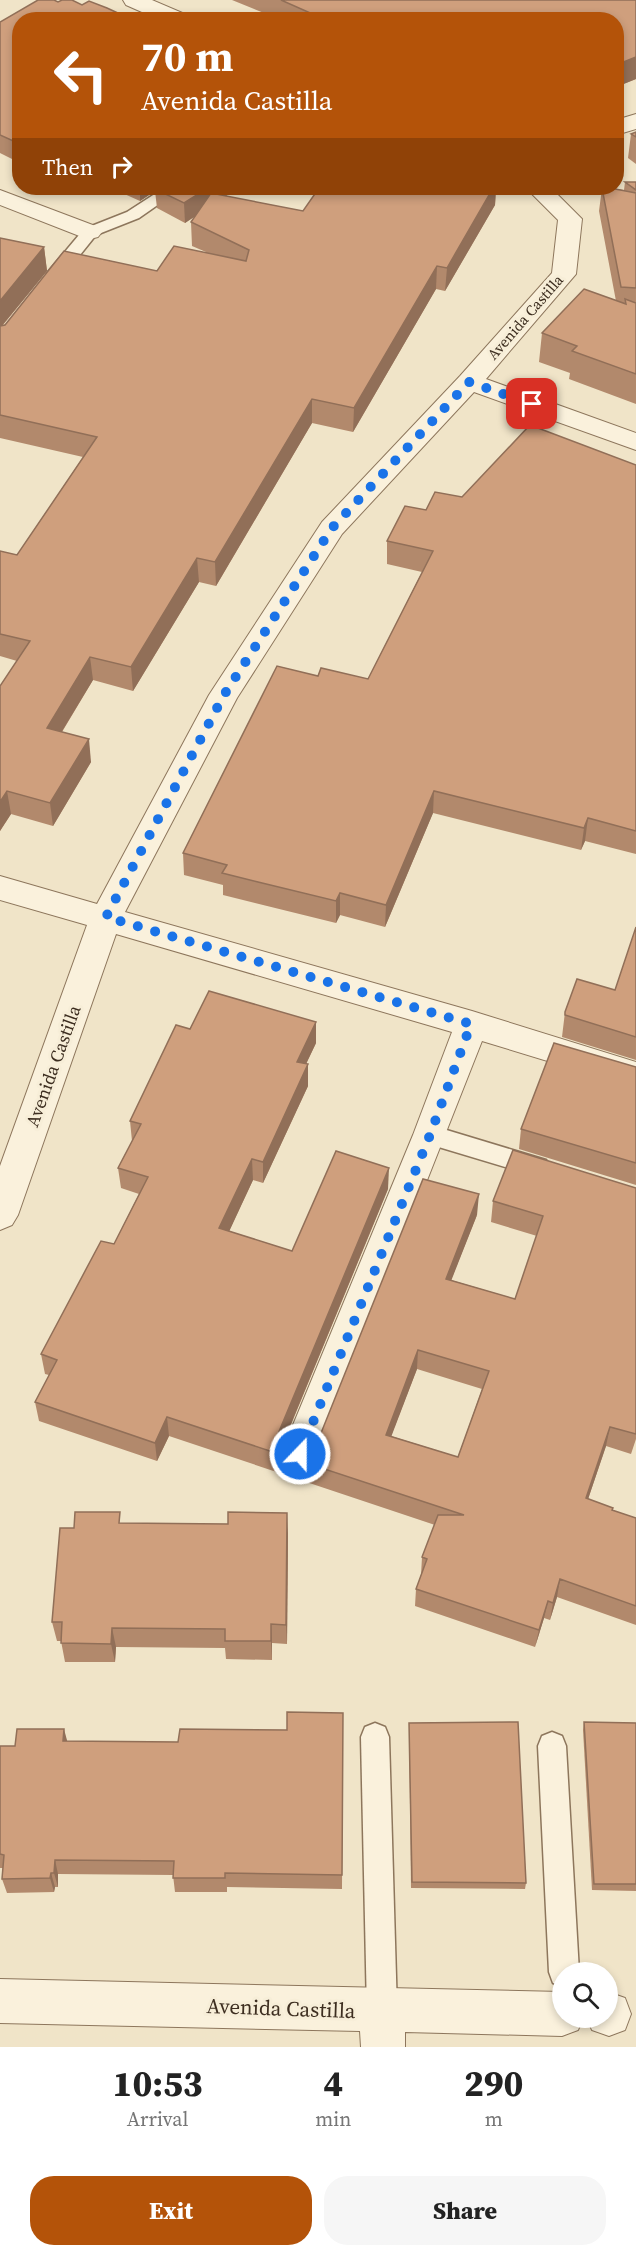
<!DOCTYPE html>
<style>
body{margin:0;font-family:"Source Serif 4",serif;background:#f6f6f6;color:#222;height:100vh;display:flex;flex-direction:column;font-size:22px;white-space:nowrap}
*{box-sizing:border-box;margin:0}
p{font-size:20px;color:#767676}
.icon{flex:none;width:33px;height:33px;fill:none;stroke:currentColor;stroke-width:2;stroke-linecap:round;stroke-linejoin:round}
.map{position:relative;height:2047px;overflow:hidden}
.panel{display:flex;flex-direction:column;background:#fff;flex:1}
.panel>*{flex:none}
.hud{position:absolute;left:12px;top:12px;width:612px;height:183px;border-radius:24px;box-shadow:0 3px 9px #0003;background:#b45309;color:#fff;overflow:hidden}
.fabs{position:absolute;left:552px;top:1962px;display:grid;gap:12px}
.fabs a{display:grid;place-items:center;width:66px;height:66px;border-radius:50%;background:#fff;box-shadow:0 3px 9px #0003;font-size:30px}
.pin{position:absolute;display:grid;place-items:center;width:51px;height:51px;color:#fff;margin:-26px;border-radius:12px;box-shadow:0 3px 9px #0006}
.me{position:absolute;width:66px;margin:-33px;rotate:22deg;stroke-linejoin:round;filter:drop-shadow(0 0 4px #0008)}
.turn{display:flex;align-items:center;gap:21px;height:126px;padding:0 30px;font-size:27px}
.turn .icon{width:78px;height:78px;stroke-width:2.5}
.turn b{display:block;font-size:42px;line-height:51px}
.then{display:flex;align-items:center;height:57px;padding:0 30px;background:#0003;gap:12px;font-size:22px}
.eta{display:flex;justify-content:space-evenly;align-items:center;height:102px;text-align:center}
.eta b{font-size:36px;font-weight:800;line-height:42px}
.primary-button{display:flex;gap:12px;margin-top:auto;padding:12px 30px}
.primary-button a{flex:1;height:69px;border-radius:24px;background:#b45309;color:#fff;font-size:24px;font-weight:800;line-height:69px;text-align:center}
.primary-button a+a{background:#f6f6f6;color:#222}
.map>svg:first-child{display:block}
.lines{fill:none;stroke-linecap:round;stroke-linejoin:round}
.lane-casing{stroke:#8d765c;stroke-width:3}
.street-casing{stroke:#8d765c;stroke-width:2}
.lane{fill:#faf1dc;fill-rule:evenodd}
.street{fill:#faf1dc;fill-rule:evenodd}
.wall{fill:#b2896c;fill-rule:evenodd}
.shaded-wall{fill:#916f58}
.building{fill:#cf9f7d;stroke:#916f58;stroke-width:1.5;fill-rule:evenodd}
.route{stroke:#1a73e8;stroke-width:10;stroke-dasharray:0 18}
.labels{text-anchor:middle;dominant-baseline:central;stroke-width:6;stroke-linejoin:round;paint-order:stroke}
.far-street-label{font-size:15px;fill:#3d2e20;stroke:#f7eed8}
.street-label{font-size:18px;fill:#3d2e20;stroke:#f7eed8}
.near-street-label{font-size:21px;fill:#3d2e20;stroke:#f7eed8}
</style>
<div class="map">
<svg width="636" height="2047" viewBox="0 0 636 2047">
<rect width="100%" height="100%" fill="#f0e4c8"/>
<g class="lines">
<g class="lane-casing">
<g id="lane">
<path d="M 164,188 L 182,188 L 139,218 L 96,235 L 60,280 L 48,280 L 46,276 L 48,272 L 84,229 L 127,212 Z"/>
<path d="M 430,1125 L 546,1160 L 550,1167 L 546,1174 L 538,1177 L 422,1142 L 418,1135 L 422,1128 Z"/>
<path d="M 375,1723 L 385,1727 L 389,1737 L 397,2011 L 393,2022 L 382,2026 L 371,2022 L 367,2011 L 361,1737 L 365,1727 Z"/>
<path d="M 552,1732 L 562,1736 L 566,1746 L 579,1972 L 562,1972 L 562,1986 L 553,1983 L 549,1972 L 538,1746 L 542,1736 Z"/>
</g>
</g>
<g class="street-casing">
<g id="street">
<path d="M 123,0 L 152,0 L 187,15 L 189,20 L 160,20 L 126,5 Z"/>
<path d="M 636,114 L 636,129 L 616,135 L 616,120 Z"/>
<path d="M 526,188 L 551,188 L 582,219 L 576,274 L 486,379 L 636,433 L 636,450 L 474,392 L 342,534 L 237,698 L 125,912 L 472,1011 L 636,1062 L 636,1088 L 482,1041 L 319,1454 L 313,1466 L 300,1471 L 287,1466 L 281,1454 L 413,1135 L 452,1032 L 116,934 L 18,1215 L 12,1225 L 0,1230 L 0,1166 L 87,925 L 0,900 L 0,876 L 97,904 L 209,695 L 322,522 L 460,376 L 552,273 L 558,220 Z"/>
<path d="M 0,190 L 98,227 L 102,232 L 98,237 L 90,239 L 82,237 L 0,205 Z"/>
<path d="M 0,1979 L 562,1992 L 562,2018 L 583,2018 L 578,2030 L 562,2036 L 405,2032 L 405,2047 L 361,2047 L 360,2031 L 0,2023 Z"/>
<path d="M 608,1992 L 625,1998 L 631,2014 L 625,2030 L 609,2036 L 592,2030 L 587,2018 L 608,2018 Z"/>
</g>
</g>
<use href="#lane" class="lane"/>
<use href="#street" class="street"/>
</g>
<g class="wall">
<path d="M 232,0 L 636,0 L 636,79 L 616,87 L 616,20 L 274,20 L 274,17 Z"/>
<path d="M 58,2 L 82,5 L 20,20 L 20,163 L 0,153 L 0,22 Z"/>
<path d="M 636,132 L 636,164 L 628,158 L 631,134 Z"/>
<path d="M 625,182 L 636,182 L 636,404 L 569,379 L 570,373 L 539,362 L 542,333 L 616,301 L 599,211 L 602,188 L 610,188 L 624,190 Z"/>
<path d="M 111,188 L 238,188 L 226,196 L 303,211 L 319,188 L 496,188 L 495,205 L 445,291 L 436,289 L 353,432 L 312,423 L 216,586 L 199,582 L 133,691 L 93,680 L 62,732 L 91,762 L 53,826 L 11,814 L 0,831 L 0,686 L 17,661 L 0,656 L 0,551 L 17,555 L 83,457 L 0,438 L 0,238 L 44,247 L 47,271 L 3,325 L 157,271 L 206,252 L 192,246 L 191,222 L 195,216 L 185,223 L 157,208 L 155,191 L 140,201 Z"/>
<path d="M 636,465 L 636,854 L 585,841 L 581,850 L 433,813 L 385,927 L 340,915 L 336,923 L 259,904 L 223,895 L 223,885 L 184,875 L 183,853 L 318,676 L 368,679 L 422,572 L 387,564 L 387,541 L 426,510 L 462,497 Z"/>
<path d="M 636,927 L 636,1060 L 562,1037 L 565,1012 L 615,990 Z"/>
<path d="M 316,1022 L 316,1043 L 306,1064 L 308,1086 L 263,1183 L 253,1180 L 229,1231 L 292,1251 L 388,1189 L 283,1444 L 286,1449 L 301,1455 L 315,1448 L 477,1215 L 451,1280 L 515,1299 L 537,1236 L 491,1222 L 493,1201 L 636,1188 L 636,1439 L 631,1454 L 606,1446 L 588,1499 L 612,1510 L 636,1518 L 636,1625 L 557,1597 L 550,1620 L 544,1618 L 535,1647 L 415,1606 L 416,1589 L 421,1575 L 422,1557 L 435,1525 L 169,1436 L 157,1461 L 39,1421 L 35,1402 L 49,1375 L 45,1374 L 41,1354 L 114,1244 L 139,1194 L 121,1188 L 118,1168 L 132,1141 L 130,1121 L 190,1029 ZM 417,1369 L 482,1389 L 458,1457 L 391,1436 Z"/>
<path d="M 636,1067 L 636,1185 L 519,1149 L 521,1129 Z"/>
<path d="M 121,1523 L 288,1533 L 287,1644 L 272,1643 L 272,1660 L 226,1659 L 225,1648 L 116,1647 L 115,1662 L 65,1662 L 61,1641 L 57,1641 L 52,1622 Z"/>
<path d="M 343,1713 L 342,1889 L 227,1887 L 227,1892 L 175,1892 L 173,1875 L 58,1874 L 58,1887 L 55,1887 L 54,1892 L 7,1893 L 2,1879 L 3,1868 L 0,1868 L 0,1746 L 15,1746 L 67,1741 L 178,1742 L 287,1730 Z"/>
<path d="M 584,1722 L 636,1723 L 636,1891 L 592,1890 L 583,1730 Z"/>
<path d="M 409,1723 L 526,1883 L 525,1889 L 411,1888 Z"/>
</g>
<g class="shaded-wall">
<path d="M 636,57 L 636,79 L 616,87 L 616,65 Z"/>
<path d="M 140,188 L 161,188 L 155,189 L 155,191 L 140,201 Z"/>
<path d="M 208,188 L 238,188 L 185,223 L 184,203 Z"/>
<path d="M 493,188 L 496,188 L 495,205 L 445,291 L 447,268 Z"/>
<path d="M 44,247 L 47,271 L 0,328 L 0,301 Z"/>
<path d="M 437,266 L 436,289 L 353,432 L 354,408 Z"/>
<path d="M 312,399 L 312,423 L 216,586 L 215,562 Z"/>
<path d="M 197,558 L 199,582 L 133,691 L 131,667 Z"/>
<path d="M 90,657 L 93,680 L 50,751 L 47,728 Z"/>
<path d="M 89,739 L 91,762 L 53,826 L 50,803 Z"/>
<path d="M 7,791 L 11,814 L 0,831 L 0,802 Z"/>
<path d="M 434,791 L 433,813 L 385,927 L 386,905 Z"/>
<path d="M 588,818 L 585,841 L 581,850 L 584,828 Z"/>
<path d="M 340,893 L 340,915 L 336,923 L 336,901 Z"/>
<path d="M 316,1022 L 316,1043 L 297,1083 L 297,1062 Z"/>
<path d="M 308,1064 L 308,1086 L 263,1183 L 263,1162 Z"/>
<path d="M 252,1159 L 253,1180 L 221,1249 L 219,1228 Z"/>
<path d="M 389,1168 L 388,1189 L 279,1453 L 278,1434 Z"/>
<path d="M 479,1194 L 477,1215 L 444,1299 L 446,1279 Z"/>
<path d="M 418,1350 L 417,1369 L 385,1453 L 386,1435 Z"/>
<path d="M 167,1417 L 169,1436 L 157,1461 L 155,1443 Z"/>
<path d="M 610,1427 L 606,1446 L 582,1517 L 586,1498 Z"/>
<path d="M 287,1513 L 288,1533 L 287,1644 L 286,1625 Z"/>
<path d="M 560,1579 L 557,1597 L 550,1620 L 553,1603 Z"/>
<path d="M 548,1601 L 544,1618 L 535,1647 L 539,1630 Z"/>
<path d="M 271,1624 L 272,1643 L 272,1660 L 271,1641 Z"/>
<path d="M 112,1628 L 116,1647 L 115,1662 L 111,1644 Z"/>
<path d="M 64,1729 L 68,1744 L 63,1741 Z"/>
<path d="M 55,1860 L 58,1874 L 58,1887 L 54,1873 Z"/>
<path d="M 51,1873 L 55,1887 L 54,1892 L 50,1878 Z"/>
</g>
<g class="building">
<path d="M 38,0 L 54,0 L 58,2 L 62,0 L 72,0 L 82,5 L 89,1 L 107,8 L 133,20 L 20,20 L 20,144 L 0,135 L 0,22 Z"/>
<path d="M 281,0 L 636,0 L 636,57 L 616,65 L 616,20 L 326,20 Z"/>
<path d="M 636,132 L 636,137 L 631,134 Z"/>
<path d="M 625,182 L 636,182 L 636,190 Z"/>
<path d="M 157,188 L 208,188 L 184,203 L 155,189 Z"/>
<path d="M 319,188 L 493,188 L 447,268 L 437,266 L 354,408 L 312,399 L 215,562 L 197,558 L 131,667 L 90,657 L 47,728 L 89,739 L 50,803 L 7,791 L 0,802 L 0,686 L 30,641 L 0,634 L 0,551 L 17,555 L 97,437 L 0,415 L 0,326 L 5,325 L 64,251 L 157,271 L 174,246 L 246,261 L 249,250 L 191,222 L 211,193 L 303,211 Z"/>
<path d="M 602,188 L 610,188 L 636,193 L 636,288 L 621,287 Z"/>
<path d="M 0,238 L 44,247 L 0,301 Z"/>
<path d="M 584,289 L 626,304 L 625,299 L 636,303 L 636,374 L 572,351 L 577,346 L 542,333 Z"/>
<path d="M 530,425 L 636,465 L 636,831 L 588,818 L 584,828 L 434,791 L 386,905 L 340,893 L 336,901 L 258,882 L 222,873 L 227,865 L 183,853 L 277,666 L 318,676 L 321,668 L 368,679 L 433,551 L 387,541 L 405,506 L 426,510 L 435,492 L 462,497 Z"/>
<path d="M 636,927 L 636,1037 L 565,1015 L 565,1012 L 577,979 L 615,990 Z"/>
<path d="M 209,991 L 316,1022 L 297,1062 L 308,1064 L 263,1162 L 252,1159 L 219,1228 L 292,1251 L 336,1151 L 389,1168 L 278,1434 L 286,1449 L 301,1455 L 315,1448 L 423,1179 L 479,1194 L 446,1279 L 515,1299 L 543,1216 L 493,1201 L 513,1150 L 636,1188 L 636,1434 L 610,1427 L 586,1498 L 613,1508 L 612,1510 L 636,1518 L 636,1606 L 560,1579 L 553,1603 L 548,1601 L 539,1630 L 416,1589 L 427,1559 L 422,1557 L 438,1515 L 464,1515 L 167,1417 L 155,1443 L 35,1402 L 57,1360 L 41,1354 L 101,1241 L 114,1244 L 148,1177 L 118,1168 L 141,1124 L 130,1121 L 176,1025 L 190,1029 ZM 418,1350 L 489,1371 L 458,1457 L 386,1435 Z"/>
<path d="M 554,1043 L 636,1067 L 636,1163 L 521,1129 Z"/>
<path d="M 75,1512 L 120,1512 L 119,1523 L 228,1524 L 228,1512 L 287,1513 L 286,1625 L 271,1624 L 271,1641 L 225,1641 L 225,1629 L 112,1628 L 111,1644 L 61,1643 L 62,1622 L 52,1622 L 60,1528 L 74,1528 Z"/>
<path d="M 287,1712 L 343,1713 L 342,1875 L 225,1873 L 225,1878 L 173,1878 L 174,1861 L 55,1860 L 54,1873 L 51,1873 L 50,1878 L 2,1879 L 4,1855 L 0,1854 L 0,1746 L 15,1746 L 17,1729 L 64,1729 L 63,1741 L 178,1742 L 180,1729 L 287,1730 Z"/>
<path d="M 518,1722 L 526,1883 L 412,1882 L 409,1723 Z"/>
<path d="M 584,1722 L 636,1723 L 636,1884 L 594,1884 Z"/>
</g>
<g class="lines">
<path class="route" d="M 300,1454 L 430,1135 L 471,1024 L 106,917 L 224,695 L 332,528 L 469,382 L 532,404"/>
</g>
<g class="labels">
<g class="far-street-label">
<text transform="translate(525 317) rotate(-49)">Avenida Castilla</text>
</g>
<g class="street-label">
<text transform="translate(53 1066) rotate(-70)">Avenida Castilla</text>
</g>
<g class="near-street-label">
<text transform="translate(281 2008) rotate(2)">Avenida Castilla</text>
</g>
</g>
</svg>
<div class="fabs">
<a><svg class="icon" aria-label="search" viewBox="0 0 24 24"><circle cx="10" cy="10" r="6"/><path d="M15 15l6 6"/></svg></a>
</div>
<div class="pin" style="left:532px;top:404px;background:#d93025"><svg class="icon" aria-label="arrive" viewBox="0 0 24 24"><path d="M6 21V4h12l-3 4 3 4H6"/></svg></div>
<svg class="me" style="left:300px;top:1454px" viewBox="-20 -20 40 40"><circle r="17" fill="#1a73e8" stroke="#fff" stroke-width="3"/><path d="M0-11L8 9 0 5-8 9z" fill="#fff"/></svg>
<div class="hud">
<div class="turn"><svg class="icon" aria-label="left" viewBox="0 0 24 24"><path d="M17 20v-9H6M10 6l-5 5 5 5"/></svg><div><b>70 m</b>Avenida Castilla</div></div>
<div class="then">Then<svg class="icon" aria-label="right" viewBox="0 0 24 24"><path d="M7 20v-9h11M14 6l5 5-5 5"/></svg></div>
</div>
</div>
<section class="panel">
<div class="eta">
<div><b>10:53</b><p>Arrival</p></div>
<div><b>4</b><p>min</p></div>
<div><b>290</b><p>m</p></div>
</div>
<div class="primary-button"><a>Exit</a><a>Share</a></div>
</section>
